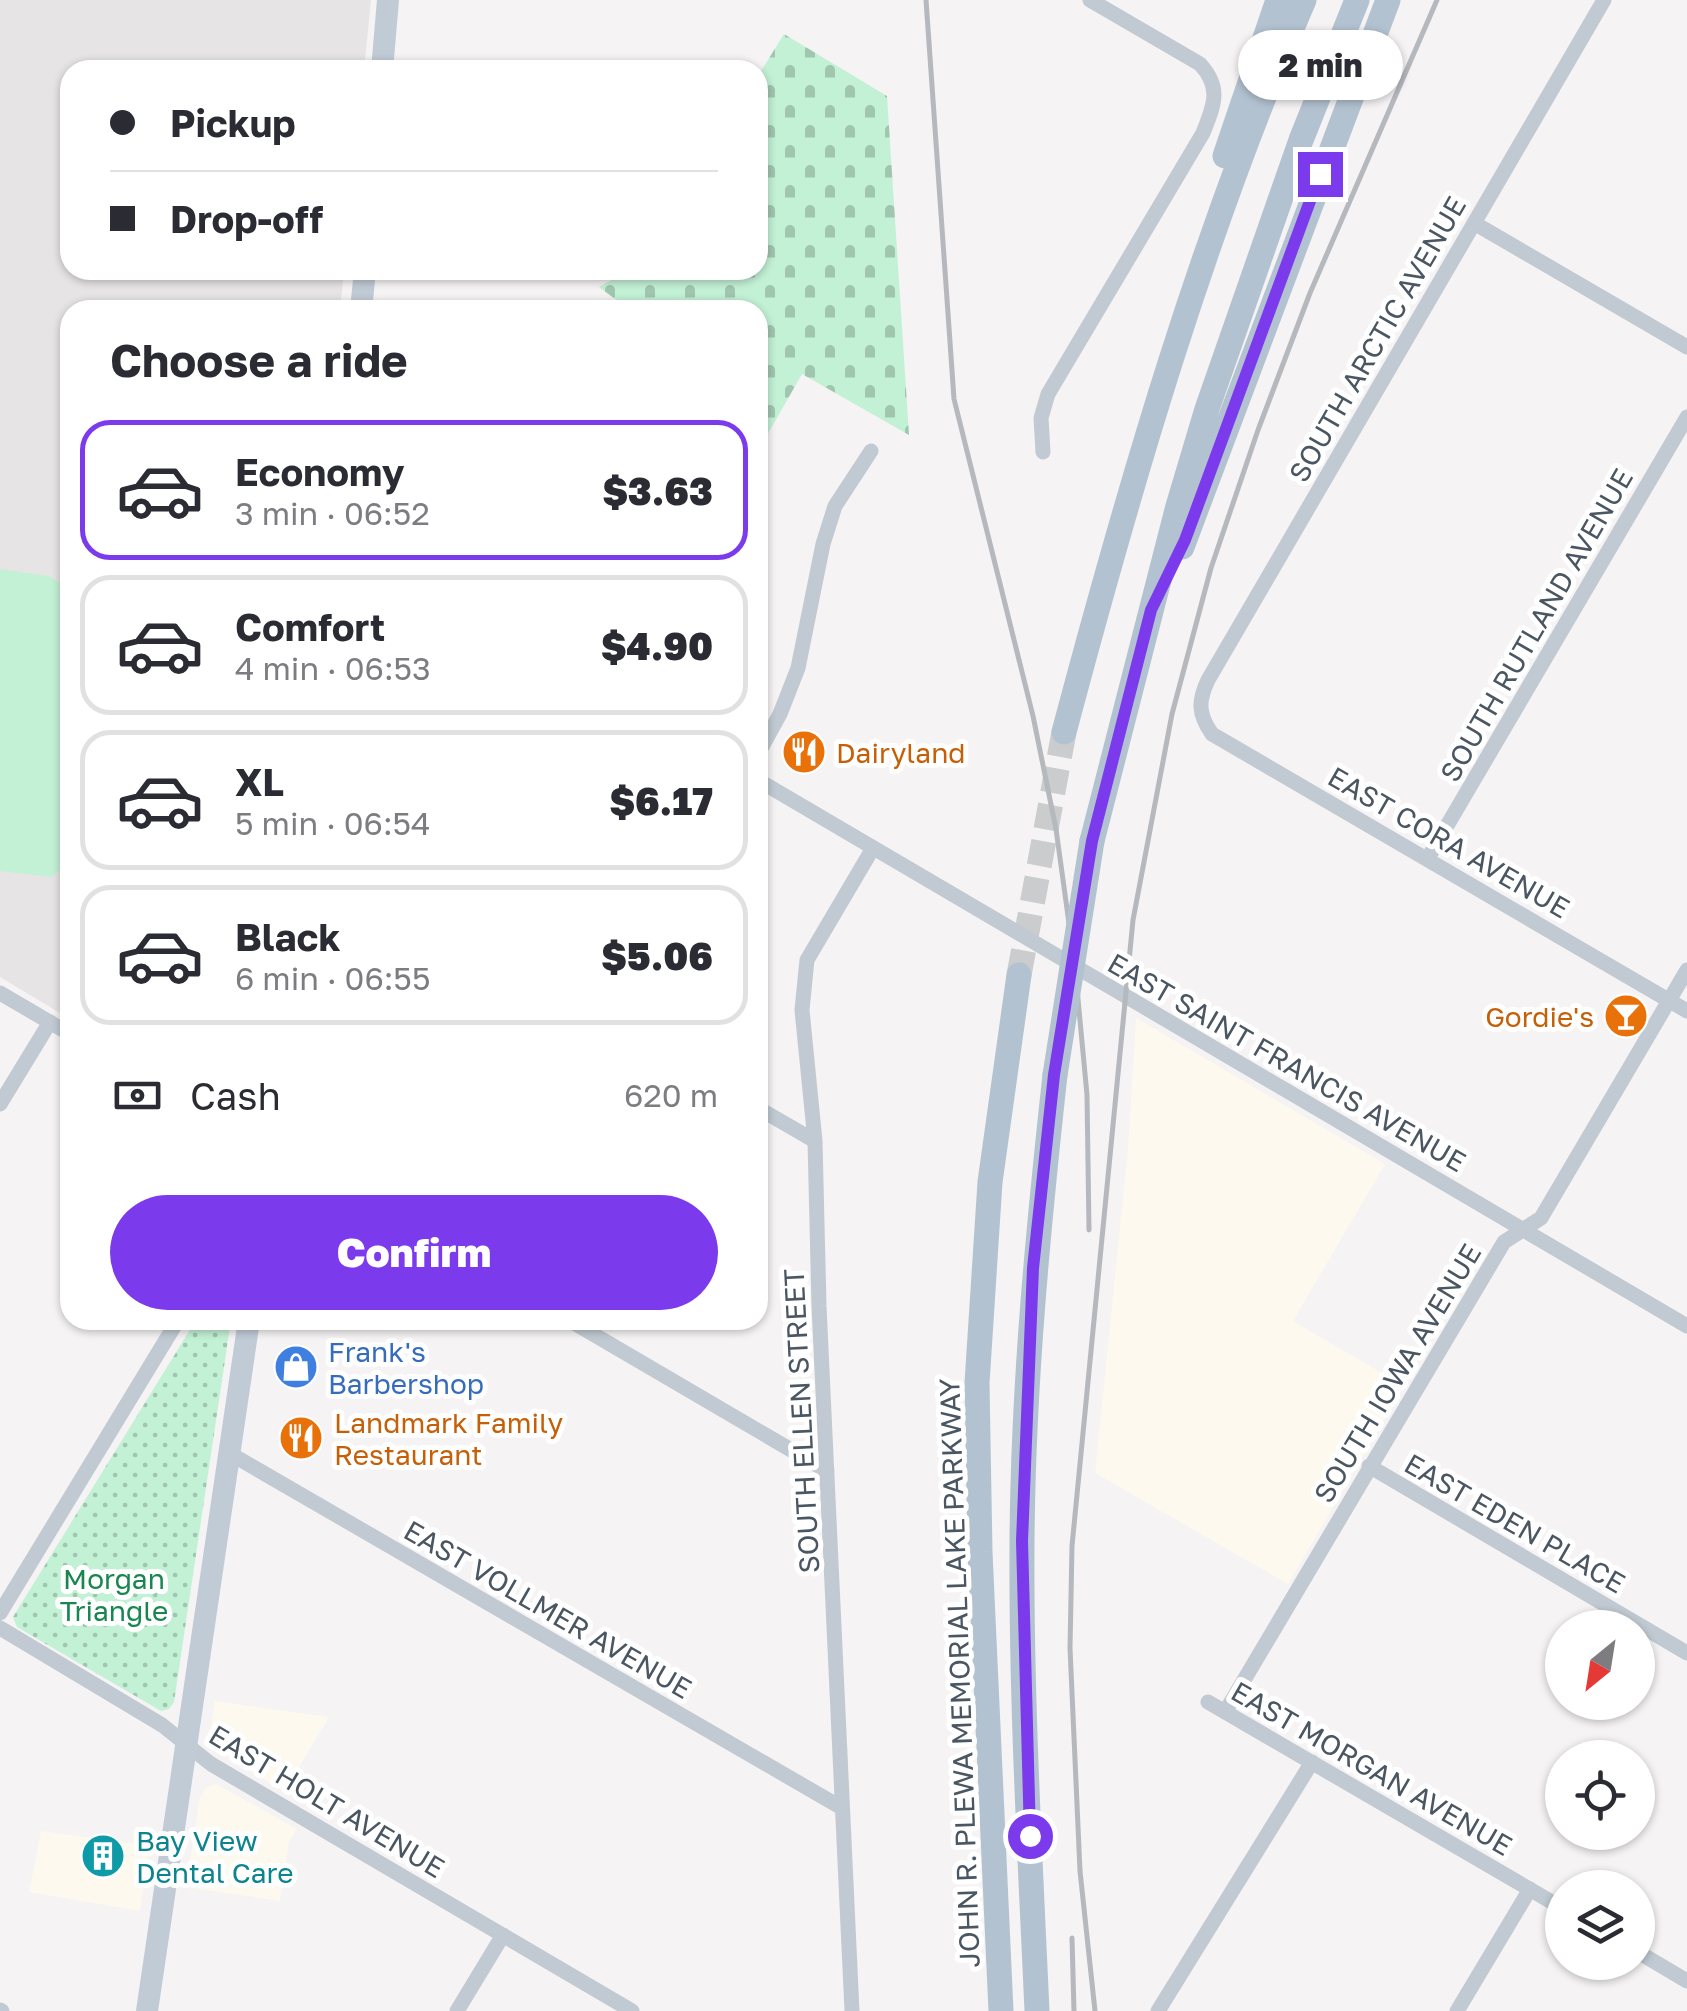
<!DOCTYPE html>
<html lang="en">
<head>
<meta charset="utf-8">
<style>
  body { margin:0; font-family:"Golos Text",sans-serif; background:#f2f2f3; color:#2b2b33; height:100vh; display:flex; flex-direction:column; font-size:38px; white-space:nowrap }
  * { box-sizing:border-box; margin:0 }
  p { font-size:32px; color:#7c7c81 }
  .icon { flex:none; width:55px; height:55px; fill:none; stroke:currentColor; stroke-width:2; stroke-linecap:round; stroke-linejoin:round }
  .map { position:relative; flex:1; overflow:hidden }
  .drawer { position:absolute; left:60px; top:300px; width:708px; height:1030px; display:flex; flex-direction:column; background:#fff; border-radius:30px; box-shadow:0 2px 8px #0004 }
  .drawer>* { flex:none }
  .top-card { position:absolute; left:60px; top:60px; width:708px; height:220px; border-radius:30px; box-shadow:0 2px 8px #0004; display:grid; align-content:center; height:220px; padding:0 50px; background:#fff }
  .needle { width:65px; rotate:210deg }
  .controls { position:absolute; left:1545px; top:1610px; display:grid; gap:20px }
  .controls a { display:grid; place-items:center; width:110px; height:110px; border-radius:50%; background:#fff; box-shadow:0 2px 8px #0004; font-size:50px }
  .end { position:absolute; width:45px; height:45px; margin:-22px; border:12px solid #7c3aed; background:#fff; box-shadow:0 0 0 5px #fff }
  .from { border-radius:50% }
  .bubble { position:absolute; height:70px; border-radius:35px; background:#fff; box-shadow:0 2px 8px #0004; font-size:32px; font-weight:800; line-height:70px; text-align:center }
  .top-card b { display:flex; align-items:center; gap:35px; height:95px; font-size:38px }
  .top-card b+b { border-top:2px solid #e1e1e2 }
  .top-card i { width:25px; height:25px; background:#2b2b33 }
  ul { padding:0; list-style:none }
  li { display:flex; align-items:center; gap:30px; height:140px; margin:0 20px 15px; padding:0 30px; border:5px solid #e1e1e2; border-radius:30px }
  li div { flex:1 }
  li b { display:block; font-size:38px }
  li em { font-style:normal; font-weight:800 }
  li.selected { border-color:#7c3aed }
  li>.icon { width:90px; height:90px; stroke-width:1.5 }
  h2 { padding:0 50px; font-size:45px; line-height:120px }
  .pay { display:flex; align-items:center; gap:25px; height:110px; padding:0 50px; font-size:38px }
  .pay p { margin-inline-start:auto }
  .cta { display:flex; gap:20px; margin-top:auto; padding:20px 50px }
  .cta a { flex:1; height:115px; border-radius:60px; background:#7c3aed; color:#fff; font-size:40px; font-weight:800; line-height:115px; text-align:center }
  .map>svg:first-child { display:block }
</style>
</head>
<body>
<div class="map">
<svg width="1687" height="2011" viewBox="0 0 1687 2011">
  <defs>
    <pattern id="cemetery-stones" width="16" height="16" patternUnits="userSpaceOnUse" patternTransform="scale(2.5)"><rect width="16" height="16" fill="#c3f1d5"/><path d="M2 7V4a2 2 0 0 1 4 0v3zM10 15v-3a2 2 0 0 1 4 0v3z" fill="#a0c6b0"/></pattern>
    <pattern id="park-dots" width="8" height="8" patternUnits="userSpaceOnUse" patternTransform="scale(2.5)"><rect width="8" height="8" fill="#c3f1d5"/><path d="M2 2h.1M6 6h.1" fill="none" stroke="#a0c6b0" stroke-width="1.8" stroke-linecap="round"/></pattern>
  </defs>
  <rect width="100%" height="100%" fill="#f5f3f3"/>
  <path fill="#fdf9ef" d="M 1136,1018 L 1385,1164 L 1293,1321 L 1404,1386 L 1288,1584 L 1095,1473 L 1128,1149 Z
    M 215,1701 L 329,1717 L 284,1792 L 211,1746 L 209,1738 Z
    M 216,1784 L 297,1829 L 289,1842 L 280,1901 L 186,1887 L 200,1797 L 206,1788 Z
    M 41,1831 L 150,1846 L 140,1911 L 29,1892 Z"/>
  <path fill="#e6e4e5" d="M 0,0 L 371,0 L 364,70 L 70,70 L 70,270 L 344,270 L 340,310 L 70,310 L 70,1019 L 0,977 Z"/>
  <path fill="url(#cemetery-stones)" d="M 784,34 L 887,96 L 909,435 L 802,374 L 758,451 L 758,310 L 615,310 L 619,302 L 599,287 L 615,278 L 611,270 L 758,270 L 758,76 Z"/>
  <path fill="url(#park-dots)" d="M 196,1320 L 231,1320 L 174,1702 L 169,1709 L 161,1711 L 17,1627 L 13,1617 Z"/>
  <path fill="#c3f1d5" d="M 0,569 L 49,576 L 70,590 L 70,835 L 66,866 L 51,877 L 0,871 Z"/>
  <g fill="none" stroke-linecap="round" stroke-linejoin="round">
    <path stroke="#caccce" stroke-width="25" stroke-dasharray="25 12" stroke-linecap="butt" d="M 1019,975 L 1064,732"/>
    <path stroke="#c1cad2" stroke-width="15" d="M 1604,0 L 1208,680 C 1198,701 1198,714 1212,734 L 1687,1011
      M 1474,223 L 1687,347
      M 1043,452 L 1041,418 L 1048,394 L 1203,133 C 1214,105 1222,88 1200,64 L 1090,0
      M 758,754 L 780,714 L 798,668 L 823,544 L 835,506 L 871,451
      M 758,780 L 1687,1326
      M 1428,858 L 1687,417
      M 0,993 L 70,1034
      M 0,1104 L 50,1022
      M 758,1108 L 815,1141
      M 569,1320 L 827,1471
      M 229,1453 L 842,1808
      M 1369,1466 L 1687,1653
      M 0,1613 L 178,1320
      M 0,1628 L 162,1725 L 211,1764 L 632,2011
      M 1208,1702 L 1562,1908
      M 1225,1712 L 1504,1242 L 1541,1218 L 1687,970
      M 1638,1952 L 1687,1981
      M 0,2010 L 2,2011
      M 457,2011 L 503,1935
      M 852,2011 L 819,1306 L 815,1141 L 802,1010 L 807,960 L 873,848
      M 1158,2011 L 1312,1762
      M 1457,2011 L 1530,1889"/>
    <path stroke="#c1cbd6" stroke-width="22" d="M 382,70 L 388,0
      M 361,310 L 365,270
      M 147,2011 L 249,1320"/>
    <path stroke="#b3c2d1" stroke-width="25" d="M 1225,156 L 1278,0
      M 1182,547 L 1388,0
      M 1064,732 C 1130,484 1202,236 1304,0
      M 1092,841 L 1178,506 L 1207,409 L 1301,140 L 1357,0
      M 1001,2011 L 980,1552 L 977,1383 L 990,1182 L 1019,975
      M 1037,2011 C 1030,1855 1021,1699 1022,1543 C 1023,1386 1038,1230 1055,1075"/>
    <path stroke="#b5b8bd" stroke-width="5" d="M 926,0 L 954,399 L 1033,716 L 1056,829 L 1075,967 L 1087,1095 L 1089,1230
      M 1072,1938 L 1074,2011
      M 1095,2011 L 1080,1871 L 1070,1648 L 1072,1546 L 1133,920 L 1172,714 L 1211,568 L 1258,430 L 1310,293 L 1437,0"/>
    <path stroke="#b3c2d1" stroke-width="25" d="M 1055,1075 L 1092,841"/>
  </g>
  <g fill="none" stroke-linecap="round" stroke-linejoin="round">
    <path stroke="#7c3aed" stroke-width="12" d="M 1030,1836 L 1022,1541 L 1033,1268 L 1054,1075 L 1092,841 L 1151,610 L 1185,540 L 1320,174"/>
  </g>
  <defs>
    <symbol id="restaurant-disc" viewBox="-11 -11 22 22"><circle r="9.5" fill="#e8710a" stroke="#fff"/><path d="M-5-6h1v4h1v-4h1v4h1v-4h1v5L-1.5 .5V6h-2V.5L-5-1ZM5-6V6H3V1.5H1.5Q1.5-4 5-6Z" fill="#fff"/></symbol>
    <symbol id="bar-disc" viewBox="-11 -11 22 22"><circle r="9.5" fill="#e8710a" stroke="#fff"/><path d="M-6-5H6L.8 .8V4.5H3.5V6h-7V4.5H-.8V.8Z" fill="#fff"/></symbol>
    <symbol id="shop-disc" viewBox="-11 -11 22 22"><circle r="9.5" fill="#3f7fe0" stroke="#fff"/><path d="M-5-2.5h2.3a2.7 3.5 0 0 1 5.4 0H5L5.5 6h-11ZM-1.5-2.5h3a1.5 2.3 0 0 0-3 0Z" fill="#fff"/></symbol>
    <symbol id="building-disc" viewBox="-11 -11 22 22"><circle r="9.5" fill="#0f9aa8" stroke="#fff"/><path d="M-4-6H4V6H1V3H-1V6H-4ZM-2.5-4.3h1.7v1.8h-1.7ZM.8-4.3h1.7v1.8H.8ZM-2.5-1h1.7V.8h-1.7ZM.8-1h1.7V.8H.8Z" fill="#fff"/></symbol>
  </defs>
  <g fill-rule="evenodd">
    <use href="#restaurant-disc" x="779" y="727" width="50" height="50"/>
    <use href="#bar-disc" x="1601" y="991" width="50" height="50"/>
    <use href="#shop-disc" x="271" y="1342" width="50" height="50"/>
    <use href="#restaurant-disc" x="276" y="1413" width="50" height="50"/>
    <use href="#building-disc" x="78" y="1831" width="50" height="50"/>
  </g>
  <g text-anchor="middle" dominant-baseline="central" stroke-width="10" stroke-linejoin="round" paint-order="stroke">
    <g font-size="28" fill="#4a5661" stroke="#fff">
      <text transform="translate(1377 339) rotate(-60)">SOUTH ARCTIC AVENUE</text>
      <text transform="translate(1536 625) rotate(-60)">SOUTH RUTLAND AVENUE</text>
      <text transform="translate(1449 842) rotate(30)">EAST CORA AVENUE</text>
      <text transform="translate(1287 1062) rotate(30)">EAST SAINT FRANCIS AVENUE</text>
      <text transform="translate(1397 1373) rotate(-59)">SOUTH IOWA AVENUE</text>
      <text transform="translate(801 1421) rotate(-93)">SOUTH ELLEN STREET</text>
      <text transform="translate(1515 1523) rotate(30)">EAST EDEN PLACE</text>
      <text transform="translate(548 1609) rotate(30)">EAST VOLLMER AVENUE</text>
      <text transform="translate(959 1673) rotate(-92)">JOHN R. PLEWA MEMORIAL LAKE PARKWAY</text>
      <text transform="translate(1372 1768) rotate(30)">EAST MORGAN AVENUE</text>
      <text transform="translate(327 1801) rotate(31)">EAST HOLT AVENUE</text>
    </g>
    <g font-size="28" fill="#c56008" stroke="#fff" text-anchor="start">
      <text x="836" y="752">Dairyland</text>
      <text x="1594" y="1016" text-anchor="end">Gordie's</text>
      <text x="334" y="1422">Landmark Family<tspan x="334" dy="32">Restaurant</tspan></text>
    </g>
    <g font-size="28" fill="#366cbe" stroke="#fff" text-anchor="start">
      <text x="328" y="1351">Frank's<tspan x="328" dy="32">Barbershop</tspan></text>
    </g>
    <g font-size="28" fill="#17864f" stroke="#fff">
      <text x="114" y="1578">Morgan<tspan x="114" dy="32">Triangle</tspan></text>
    </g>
    <g font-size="28" fill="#0d838f" stroke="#fff" text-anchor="start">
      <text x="136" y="1840">Bay View<tspan x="136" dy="32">Dental Care</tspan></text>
    </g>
  </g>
</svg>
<div class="controls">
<a><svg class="needle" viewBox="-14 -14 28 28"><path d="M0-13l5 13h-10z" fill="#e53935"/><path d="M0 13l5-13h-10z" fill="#7c7c81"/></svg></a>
<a><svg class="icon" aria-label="locate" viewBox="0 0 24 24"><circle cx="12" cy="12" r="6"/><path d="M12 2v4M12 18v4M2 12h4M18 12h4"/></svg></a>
<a><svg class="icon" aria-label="layers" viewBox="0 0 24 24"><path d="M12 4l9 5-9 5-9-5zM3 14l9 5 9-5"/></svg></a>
</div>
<i class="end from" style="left:1030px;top:1836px"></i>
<i class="end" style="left:1320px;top:174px"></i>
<div class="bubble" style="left:1238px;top:30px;width:165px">2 min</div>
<div class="top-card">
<b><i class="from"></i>Pickup</b>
<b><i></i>Drop-off</b>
</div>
<section class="drawer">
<h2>Choose a ride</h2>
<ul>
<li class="selected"><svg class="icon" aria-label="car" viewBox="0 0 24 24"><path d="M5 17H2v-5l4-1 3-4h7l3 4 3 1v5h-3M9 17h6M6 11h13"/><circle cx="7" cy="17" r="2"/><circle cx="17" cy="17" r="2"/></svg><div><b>Economy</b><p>3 min · 06:52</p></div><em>$3.63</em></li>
<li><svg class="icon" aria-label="car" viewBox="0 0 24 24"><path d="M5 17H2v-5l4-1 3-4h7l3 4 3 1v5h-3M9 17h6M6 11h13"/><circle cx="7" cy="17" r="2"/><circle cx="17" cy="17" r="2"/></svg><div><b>Comfort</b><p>4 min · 06:53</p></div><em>$4.90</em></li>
<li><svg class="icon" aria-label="car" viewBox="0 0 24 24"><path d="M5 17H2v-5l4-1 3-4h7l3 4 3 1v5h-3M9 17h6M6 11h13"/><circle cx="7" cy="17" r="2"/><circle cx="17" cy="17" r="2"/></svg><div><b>XL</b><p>5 min · 06:54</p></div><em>$6.17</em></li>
<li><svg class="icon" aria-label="car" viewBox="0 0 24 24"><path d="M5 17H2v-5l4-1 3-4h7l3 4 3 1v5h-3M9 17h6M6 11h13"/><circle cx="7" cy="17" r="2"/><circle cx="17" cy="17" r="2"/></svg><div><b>Black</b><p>6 min · 06:55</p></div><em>$5.06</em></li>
</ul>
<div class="pay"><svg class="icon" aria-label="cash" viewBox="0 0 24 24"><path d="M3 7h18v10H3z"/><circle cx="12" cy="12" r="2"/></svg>Cash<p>620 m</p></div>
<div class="cta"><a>Confirm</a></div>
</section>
</div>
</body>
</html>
